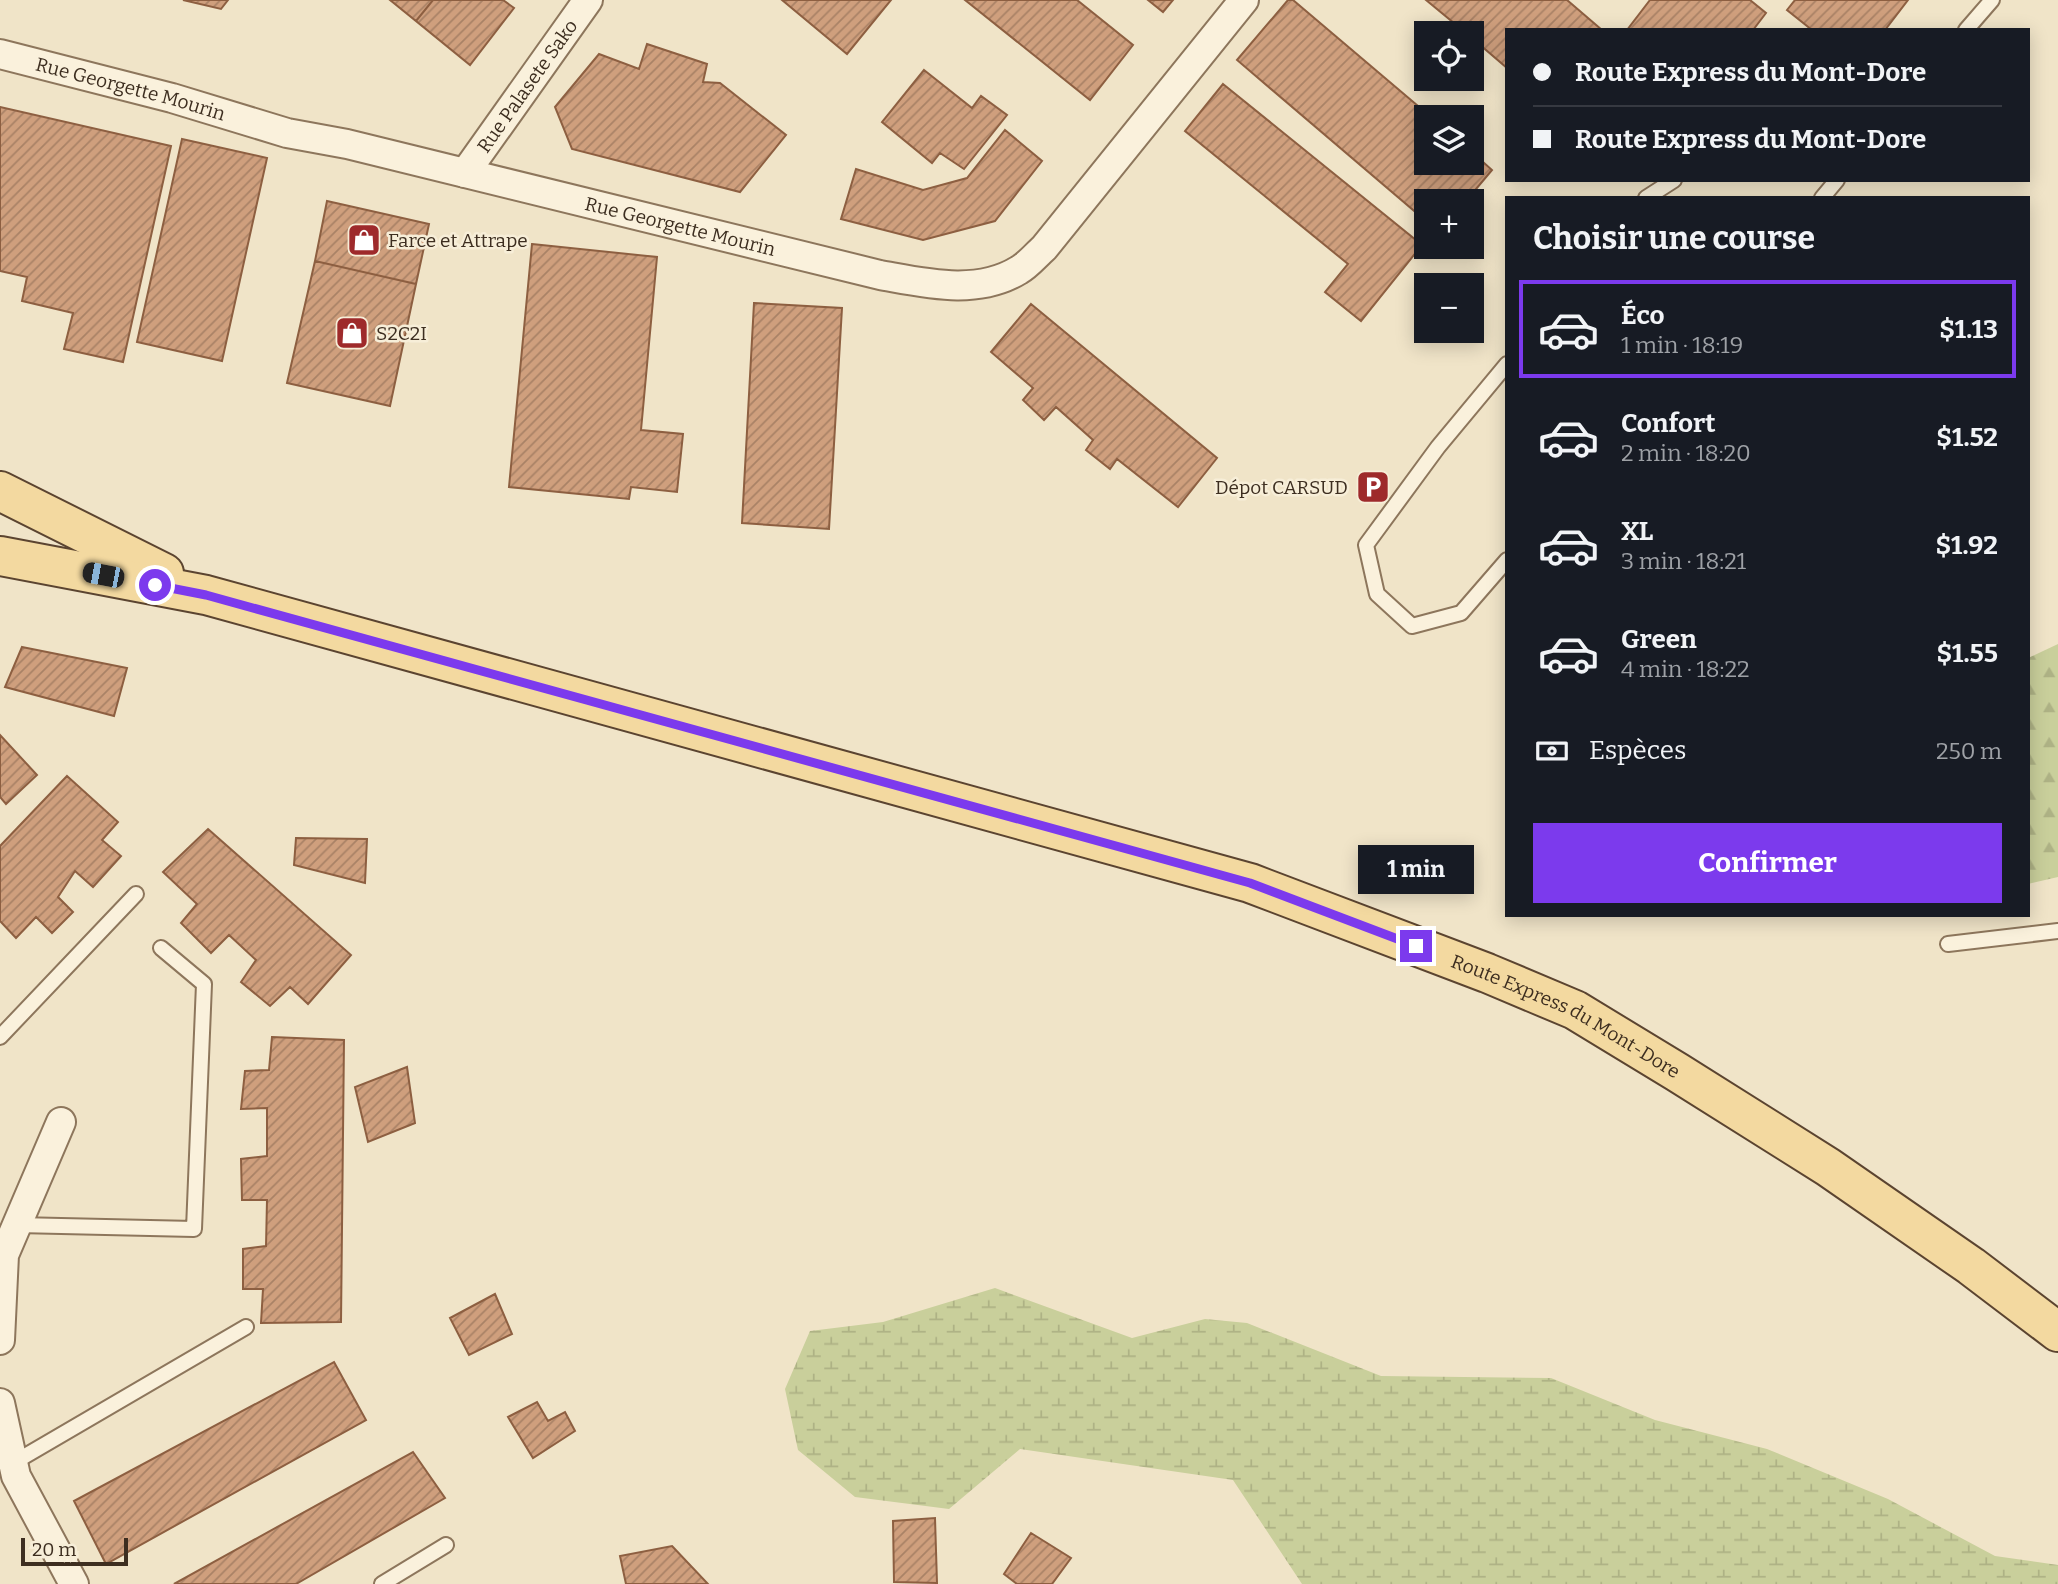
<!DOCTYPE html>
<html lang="fr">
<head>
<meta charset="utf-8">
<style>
  body { margin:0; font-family:Bitter,serif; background:#242831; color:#f1f3f6; height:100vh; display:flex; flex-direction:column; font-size:26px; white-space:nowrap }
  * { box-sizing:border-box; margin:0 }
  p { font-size:23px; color:#9ea1a6 }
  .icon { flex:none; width:38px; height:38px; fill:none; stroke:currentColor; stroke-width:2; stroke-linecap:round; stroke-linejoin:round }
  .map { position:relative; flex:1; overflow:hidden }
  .side { position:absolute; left:1505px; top:196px; width:525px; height:721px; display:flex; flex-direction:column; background:#171b24; border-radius:0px; box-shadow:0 4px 18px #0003 }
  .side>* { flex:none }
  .top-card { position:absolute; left:1505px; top:28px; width:525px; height:154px; border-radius:0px; box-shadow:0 4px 18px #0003; display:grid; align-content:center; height:154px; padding:0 28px; background:#171b24 }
  .buttons { position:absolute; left:1414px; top:21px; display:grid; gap:14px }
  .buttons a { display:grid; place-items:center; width:70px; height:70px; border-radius:0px; background:#171b24; box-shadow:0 4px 18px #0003; font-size:35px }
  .scale { position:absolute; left:21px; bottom:18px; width:107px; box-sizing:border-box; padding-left:7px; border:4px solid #3d2e20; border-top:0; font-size:19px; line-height:24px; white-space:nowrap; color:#3d2e20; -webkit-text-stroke:5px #f7eed8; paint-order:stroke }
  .end { position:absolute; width:32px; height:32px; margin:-16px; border:9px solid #7c3aed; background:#fff; box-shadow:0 0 0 4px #fff }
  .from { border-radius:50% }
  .bubble { position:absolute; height:49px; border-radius:0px; background:#171b24; box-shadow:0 4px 18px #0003; font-size:23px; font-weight:700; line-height:49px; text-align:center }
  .car { position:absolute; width:21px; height:42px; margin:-21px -10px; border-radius:9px; box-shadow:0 0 5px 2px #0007; background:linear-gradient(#222 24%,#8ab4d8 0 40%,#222 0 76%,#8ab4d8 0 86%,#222 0) }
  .top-card b { display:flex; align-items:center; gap:24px; height:66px; font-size:26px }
  .top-card b+b { border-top:2px solid #363941 }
  .top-card i { width:18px; height:18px; background:#f1f3f6 }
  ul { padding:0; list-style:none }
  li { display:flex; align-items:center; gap:21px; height:98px; margin:0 14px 10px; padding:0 14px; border:4px solid transparent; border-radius:0px }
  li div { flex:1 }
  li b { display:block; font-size:26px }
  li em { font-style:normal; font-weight:700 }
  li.on { border-color:#7c3aed }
  li>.icon { width:63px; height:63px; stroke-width:1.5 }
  h2 { padding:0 28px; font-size:32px; line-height:84px }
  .pay { display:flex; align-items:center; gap:18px; height:77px; padding:0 28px; font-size:26px }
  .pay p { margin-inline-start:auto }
  .button { display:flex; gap:14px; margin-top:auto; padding:14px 28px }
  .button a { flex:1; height:80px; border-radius:0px; background:#7c3aed; color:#fff; font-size:28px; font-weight:700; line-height:80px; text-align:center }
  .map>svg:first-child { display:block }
</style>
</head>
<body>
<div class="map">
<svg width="2058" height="1584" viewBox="0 0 2058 1584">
  <defs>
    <pattern id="forest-firs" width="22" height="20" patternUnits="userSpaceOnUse" patternTransform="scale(1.75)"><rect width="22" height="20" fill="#c9cf9b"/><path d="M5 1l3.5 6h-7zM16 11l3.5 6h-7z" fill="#aeb285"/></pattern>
    <pattern id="wetland-marsh" width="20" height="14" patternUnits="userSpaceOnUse" patternTransform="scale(1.75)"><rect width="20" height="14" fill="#c9cf9b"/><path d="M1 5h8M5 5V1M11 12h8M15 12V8" fill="none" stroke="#aeb285"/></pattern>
    <pattern id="building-hatch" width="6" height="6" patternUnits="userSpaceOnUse" patternTransform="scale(1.75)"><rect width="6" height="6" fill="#cf9f7d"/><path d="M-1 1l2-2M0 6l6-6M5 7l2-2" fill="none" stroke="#a98266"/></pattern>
  </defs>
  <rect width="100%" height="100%" fill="#f0e4c8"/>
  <path fill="url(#forest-firs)" d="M 2058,644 L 2058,877 L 2028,884 L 2028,658 Z"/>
  <path fill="url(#wetland-marsh)" d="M 995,1288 L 1132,1338 L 1205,1319 L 1247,1323 L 1381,1376 L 1551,1378 L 1655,1420 L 1767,1449 L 1888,1499 L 1995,1556 L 2058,1565 L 2058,1584 L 1302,1584 L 1233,1480 L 1020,1449 L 949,1509 L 855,1497 L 798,1450 L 785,1389 L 810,1331 L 883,1322 Z"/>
  <path fill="url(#building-hatch)" stroke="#8d5f41" stroke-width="2" d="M 183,0 L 228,0 L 221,9 Z
    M 390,0 L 433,0 L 416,21 Z
    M 433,0 L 503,0 L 514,8 L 470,65 L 416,21 Z
    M 782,0 L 891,0 L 847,54 Z
    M 965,0 L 1077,0 L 1133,45 L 1090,100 Z
    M 1148,0 L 1173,0 L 1163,12 Z
    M 1288,0 L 1293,0 L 1431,117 L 1426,117 L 1426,163 L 1472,163 L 1472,152 L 1492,170 L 1466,201 L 1426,201 L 1426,221 L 1237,60 Z
    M 1426,0 L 1567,0 L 1602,30 L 1507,30 L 1507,68 L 1472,38 L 1472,33 L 1466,33 Z
    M 1650,0 L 1750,0 L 1766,13 L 1753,30 L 1627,30 Z
    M 1795,0 L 1908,0 L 1885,30 L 1812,30 L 1787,10 Z
    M 647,44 L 707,64 L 703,82 L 720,83 L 786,135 L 740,192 L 572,149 L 555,107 L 599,54 L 639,69 Z
    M 924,70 L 972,108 L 981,96 L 1007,115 L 964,169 L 940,153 L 932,163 L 882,122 Z
    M 1223,84 L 1422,245 L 1361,321 L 1325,292 L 1348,264 L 1185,131 Z
    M 0,107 L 171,146 L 123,362 L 64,349 L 73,313 L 22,301 L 27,277 L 0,271 Z
    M 1005,130 L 1042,161 L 995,221 L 923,240 L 841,219 L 856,169 L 923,190 L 967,178 Z
    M 182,139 L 267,158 L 222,361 L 137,342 Z
    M 327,201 L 429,224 L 416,284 L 315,261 Z
    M 532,244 L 657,257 L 641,430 L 683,434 L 677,492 L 631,487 L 629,499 L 509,487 Z
    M 315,261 L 416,284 L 390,406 L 287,383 Z
    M 754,303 L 842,308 L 829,529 L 742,523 Z
    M 1031,304 L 1217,458 L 1178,507 L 1117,459 L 1110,469 L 1086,450 L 1093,440 L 1056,407 L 1044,420 L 1023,400 L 1033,388 L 991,352 Z
    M 22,647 L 127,668 L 114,716 L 5,687 Z
    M 0,735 L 37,775 L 6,804 L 0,797 Z
    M 67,776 L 118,822 L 102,840 L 121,856 L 93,887 L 75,871 L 58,897 L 73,912 L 52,933 L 36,917 L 16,938 L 0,921 L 0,846 Z
    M 208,829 L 351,955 L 308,1004 L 290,987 L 270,1006 L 241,982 L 256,960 L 229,935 L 211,953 L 181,923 L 197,904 L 163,872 Z
    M 296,838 L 367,839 L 365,883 L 294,865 Z
    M 272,1037 L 344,1040 L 341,1322 L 261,1323 L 263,1289 L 243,1289 L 243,1249 L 266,1246 L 267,1200 L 242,1200 L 241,1159 L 267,1156 L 267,1108 L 241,1109 L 245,1071 L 269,1070 Z
    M 407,1067 L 415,1123 L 368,1142 L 355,1087 Z
    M 495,1294 L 512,1334 L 469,1355 L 450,1318 Z
    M 334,1362 L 366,1420 L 106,1564 L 74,1501 Z
    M 537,1402 L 548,1421 L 565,1412 L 575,1431 L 533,1458 L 508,1417 Z
    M 413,1452 L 445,1498 L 296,1584 L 174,1584 Z
    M 935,1518 L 937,1583 L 894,1582 L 893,1521 Z
    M 1031,1533 L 1071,1558 L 1052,1584 L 1017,1584 L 1004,1574 Z
    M 672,1546 L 708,1584 L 626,1584 L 620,1556 Z"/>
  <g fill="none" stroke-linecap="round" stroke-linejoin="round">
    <defs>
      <path id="lane" d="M 1966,30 L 1992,0
        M 1646,198 L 1674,180
        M 1822,198 L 1837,180
        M 1507,364 L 1438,447 L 1366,545 L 1377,594 L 1412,626 L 1461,613 L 1507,560
        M 1948,944 L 2058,931
        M 0,1037 L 136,894
        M 17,1225 L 194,1229 L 204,984 L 161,948
        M 13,1463 L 246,1327
        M 382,1584 L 446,1545"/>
      <g id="street">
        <path id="s1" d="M 0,54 L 172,98 L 287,133 L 347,144 L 880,275 C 925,283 977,296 1019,270 C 1028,265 1036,255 1044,248 L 1244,0"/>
        <path id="s2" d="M 465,173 L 588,0"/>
        <path d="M 0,1340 L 4,1255 L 61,1122"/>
        <path d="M 0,1403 L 16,1476 L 74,1584"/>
      </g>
      <g id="primary">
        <path d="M 0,491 L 164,573"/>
        <path id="s3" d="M 0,556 L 206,595 L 1250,883 L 1487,973 L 1575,1010 L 1677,1072 L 1828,1167 L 1971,1266 L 2058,1332"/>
      </g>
    </defs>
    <use href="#lane" stroke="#8d765c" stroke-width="18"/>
    <use href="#street" stroke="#8d765c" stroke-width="32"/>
    <use href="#primary" stroke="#5b4430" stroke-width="42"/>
    <use href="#lane" stroke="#faf1dc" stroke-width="14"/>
    <use href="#street" stroke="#faf1dc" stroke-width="28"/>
    <use href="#primary" stroke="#f3d9a0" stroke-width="38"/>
  </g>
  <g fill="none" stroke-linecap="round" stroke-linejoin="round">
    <path stroke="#7c3aed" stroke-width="9" d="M 155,585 L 206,595 L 1250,883 L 1416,946"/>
  </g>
  <defs>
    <symbol id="shop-square" viewBox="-11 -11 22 22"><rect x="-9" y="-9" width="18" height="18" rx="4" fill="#9e2a2b" stroke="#f7eed8"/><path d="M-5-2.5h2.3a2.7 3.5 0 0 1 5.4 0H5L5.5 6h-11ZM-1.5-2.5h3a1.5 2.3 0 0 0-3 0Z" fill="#fff"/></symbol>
    <symbol id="parking-square" viewBox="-11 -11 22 22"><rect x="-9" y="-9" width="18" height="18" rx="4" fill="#9e2a2b" stroke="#f7eed8"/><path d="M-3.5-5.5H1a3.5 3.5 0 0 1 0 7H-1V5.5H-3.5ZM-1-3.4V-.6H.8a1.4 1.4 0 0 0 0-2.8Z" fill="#fff"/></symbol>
  </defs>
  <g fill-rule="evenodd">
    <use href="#shop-square" x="345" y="221" width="38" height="38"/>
    <use href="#shop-square" x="333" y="314" width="38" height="38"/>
    <use href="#parking-square" x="1354" y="468" width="38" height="38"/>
  </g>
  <g text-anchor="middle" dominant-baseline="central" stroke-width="5" stroke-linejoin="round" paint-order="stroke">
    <g font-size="19" fill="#3d2e20" stroke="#f7eed8">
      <text stroke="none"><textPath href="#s2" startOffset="107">Rue Palasete Sako</textPath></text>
      <text stroke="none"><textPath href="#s1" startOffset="135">Rue Georgette Mourin</textPath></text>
      <text stroke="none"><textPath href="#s1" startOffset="702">Rue Georgette Mourin</textPath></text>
      <text stroke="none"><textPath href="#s3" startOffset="1636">Route Express du Mont-Dore</textPath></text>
    </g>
    <g font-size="19" fill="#3d2e20" stroke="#f7eed8" text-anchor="start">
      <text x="388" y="240">Farce et Attrape</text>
      <text x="376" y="333">S2C2I</text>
      <text x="1348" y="487" text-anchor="end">Dépot CARSUD</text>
    </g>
  </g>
</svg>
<div class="buttons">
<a><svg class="icon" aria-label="locate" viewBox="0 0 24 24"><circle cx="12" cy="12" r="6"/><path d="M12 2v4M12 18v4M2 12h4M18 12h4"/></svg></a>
<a><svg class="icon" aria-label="layers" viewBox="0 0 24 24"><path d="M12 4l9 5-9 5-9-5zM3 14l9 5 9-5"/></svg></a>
<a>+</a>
<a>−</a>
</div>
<div class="scale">20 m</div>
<i class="end from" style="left:155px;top:585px"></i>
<i class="end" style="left:1416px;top:946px"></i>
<div class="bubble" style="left:1358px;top:845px;width:116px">1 min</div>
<i class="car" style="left:103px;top:575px;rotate:281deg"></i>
<div class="top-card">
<b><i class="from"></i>Route Express du Mont-Dore</b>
<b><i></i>Route Express du Mont-Dore</b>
</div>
<section class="side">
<h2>Choisir une course</h2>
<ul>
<li class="on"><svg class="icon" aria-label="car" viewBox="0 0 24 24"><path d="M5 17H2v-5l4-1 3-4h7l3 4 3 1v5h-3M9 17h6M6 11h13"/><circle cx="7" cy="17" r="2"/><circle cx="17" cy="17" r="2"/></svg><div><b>Éco</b><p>1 min · 18:19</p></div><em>$1.13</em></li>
<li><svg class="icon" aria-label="car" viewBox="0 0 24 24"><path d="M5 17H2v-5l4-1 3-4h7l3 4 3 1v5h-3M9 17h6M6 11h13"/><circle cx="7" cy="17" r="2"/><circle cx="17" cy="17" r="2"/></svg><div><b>Confort</b><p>2 min · 18:20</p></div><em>$1.52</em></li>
<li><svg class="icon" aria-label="car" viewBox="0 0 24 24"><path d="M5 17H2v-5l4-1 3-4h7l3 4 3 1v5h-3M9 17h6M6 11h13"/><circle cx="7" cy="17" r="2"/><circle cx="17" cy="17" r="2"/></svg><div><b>XL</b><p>3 min · 18:21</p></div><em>$1.92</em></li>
<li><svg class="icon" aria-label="car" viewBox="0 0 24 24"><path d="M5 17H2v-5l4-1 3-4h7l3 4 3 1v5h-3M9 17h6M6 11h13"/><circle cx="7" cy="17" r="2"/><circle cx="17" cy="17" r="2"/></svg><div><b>Green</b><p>4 min · 18:22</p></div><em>$1.55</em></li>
</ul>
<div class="pay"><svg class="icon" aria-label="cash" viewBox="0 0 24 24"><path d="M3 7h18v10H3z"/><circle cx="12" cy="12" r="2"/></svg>Espèces<p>250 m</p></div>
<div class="button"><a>Confirmer</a></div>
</section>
</div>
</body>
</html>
